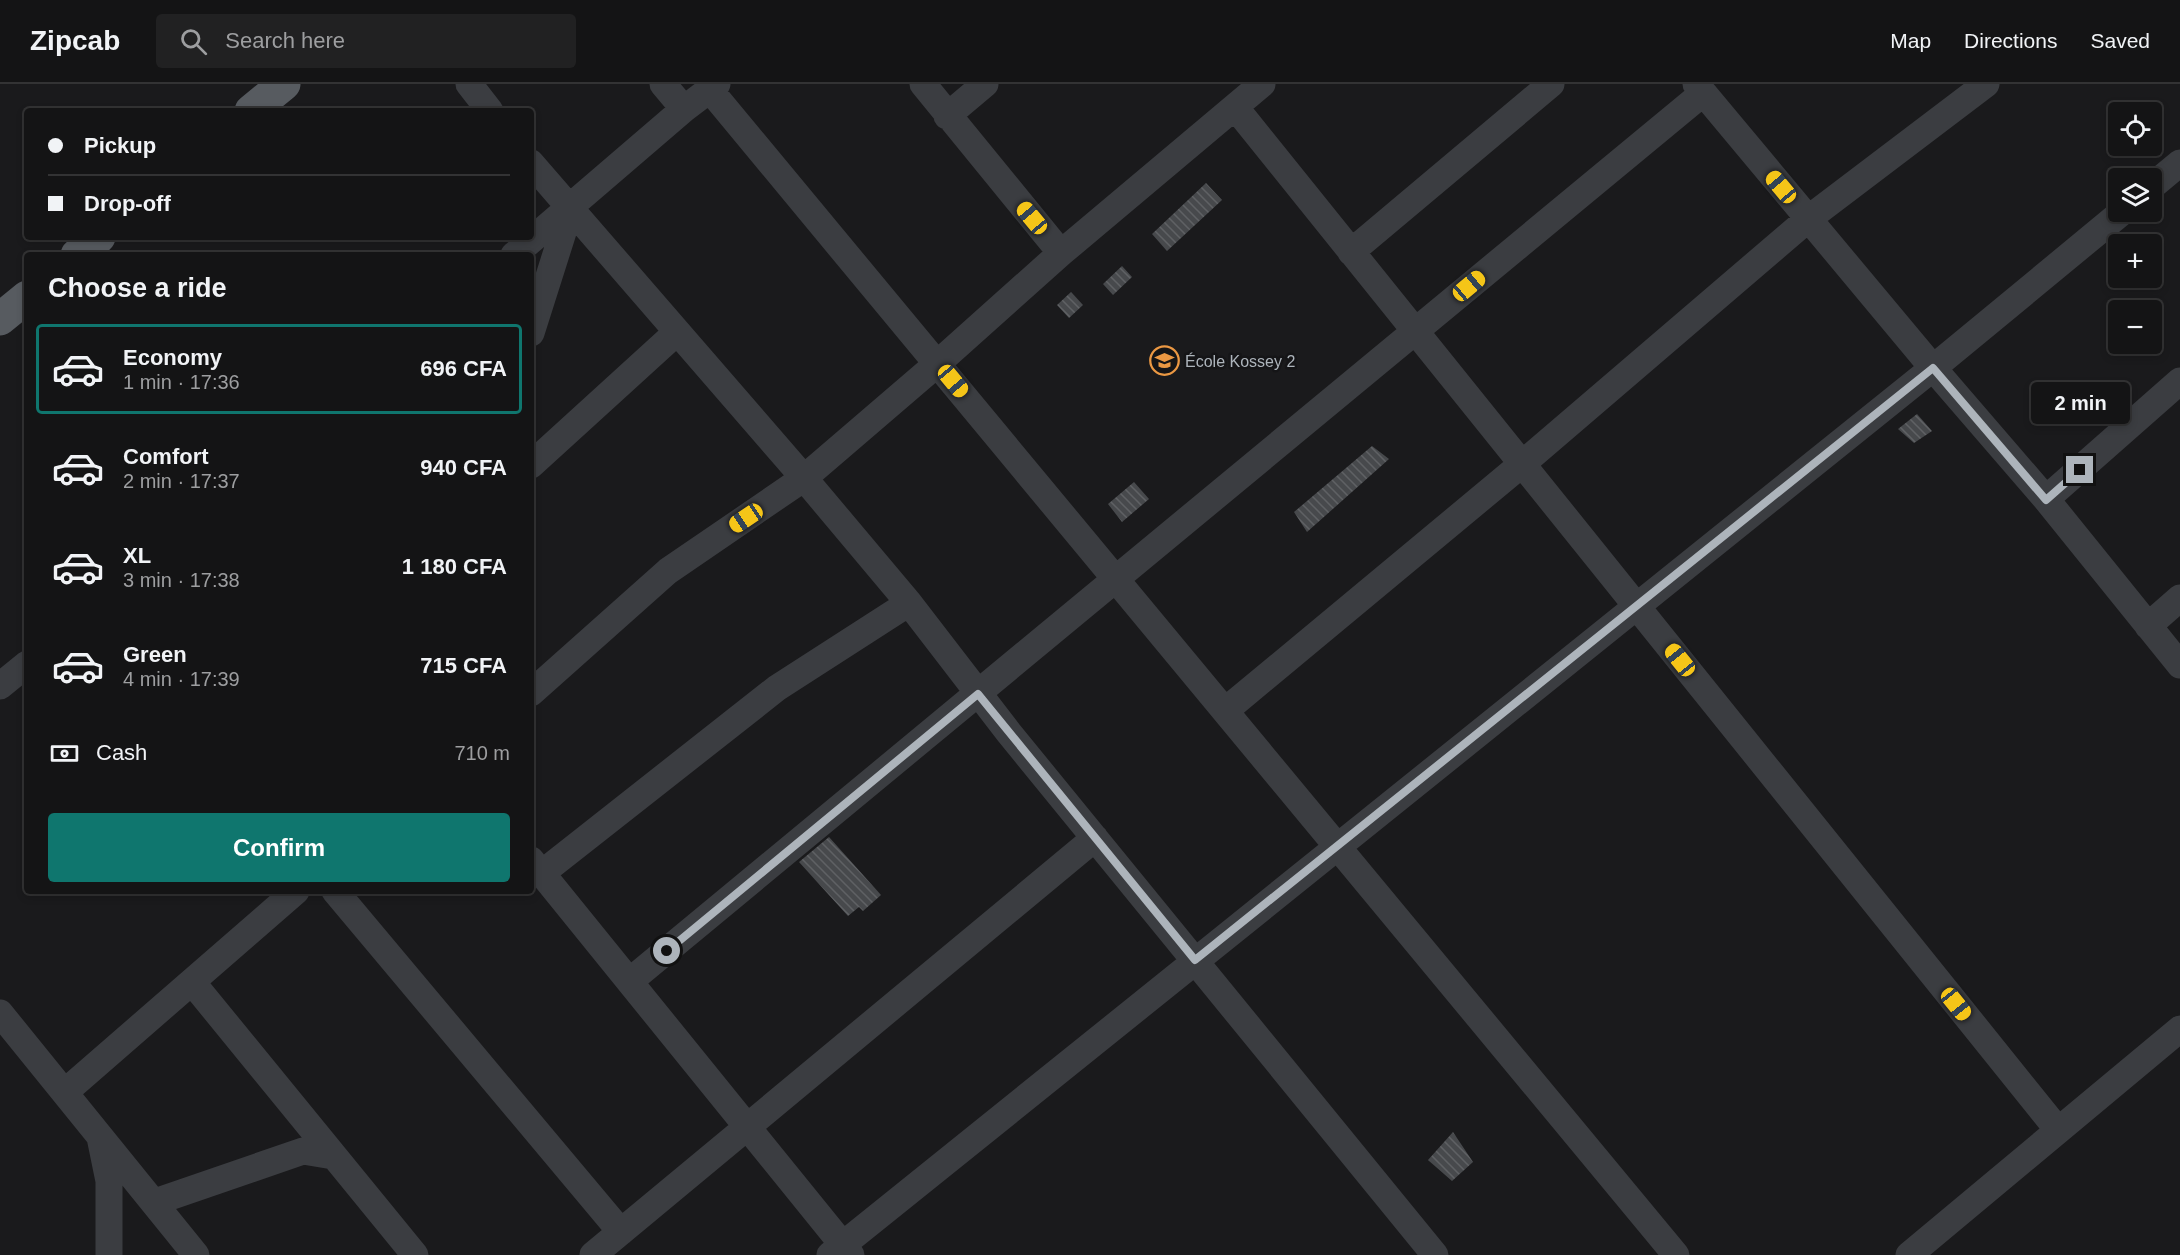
<!DOCTYPE html>
<html lang="en">
<head>
<meta charset="utf-8">
<style>
  body { margin:0; font-family:Helvetica,sans-serif; background:#212122; color:#f1f3f6; height:100vh; display:flex; flex-direction:column; font-size:22px; white-space:nowrap }
  * { box-sizing:border-box; margin:0 }
  p { font-size:20px; color:#9d9ea0 }
  .icon { flex:none; width:33px; height:33px; fill:none; stroke:currentColor; stroke-width:2; stroke-linecap:round; stroke-linejoin:round }
  .map { position:relative; flex:1; overflow:hidden }
  .drawer { position:absolute; left:24px; top:168px; width:510px; height:642px; display:flex; flex-direction:column; background:#141415; border-radius:6px; box-shadow:0 3px 9px #0003,0 0 0 2px #333334 }
  .drawer>* { flex:none }
  .top-card { position:absolute; left:24px; top:24px; width:510px; height:132px; border-radius:6px; box-shadow:0 3px 9px #0003,0 0 0 2px #333334; display:grid; align-content:center; height:132px; padding:0 24px; background:#141415 }
  .buttons { position:absolute; left:2108px; top:18px; display:grid; gap:12px }
  .buttons a { display:grid; place-items:center; width:54px; height:54px; border-radius:6px; background:#141415; box-shadow:0 3px 9px #0003,0 0 0 2px #333334; font-size:30px }
  .end { position:absolute; width:27px; height:27px; margin:-14px; border:8px solid #adb4bb; background:#111; box-shadow:0 0 0 3px #111 }
  .from { border-radius:50% }
  .bubble { position:absolute; height:42px; border-radius:6px; background:#141415; box-shadow:0 3px 9px #0003,0 0 0 2px #333334; font-size:20px; font-weight:700; line-height:42px; text-align:center }
  .car { position:absolute; width:18px; height:36px; margin:-18px -9px; border-radius:8px; box-shadow:0 0 4px 2px #0007; background:linear-gradient(#f5c518 24%,#345 0 40%,#f5c518 0 76%,#345 0 86%,#f5c518 0) }
  .top-card b { display:flex; align-items:center; gap:21px; height:57px; font-size:22px }
  .top-card b+b { border-top:2px solid #333334 }
  .top-card i { width:15px; height:15px; background:#f1f3f6 }
  ul { padding:0; list-style:none }
  li { display:flex; align-items:center; gap:18px; height:90px; margin:0 12px 9px; padding:0 12px; border:3px solid transparent; border-radius:6px }
  li div { flex:1 }
  li b { display:block; font-size:22px }
  li em { font-style:normal; font-weight:700 }
  li.on { border-color:#0f766e }
  li>.icon { width:54px; height:54px; stroke-width:1.5 }
  h2 { padding:0 24px; font-size:27px; line-height:72px }
  .pay { display:flex; align-items:center; gap:15px; height:66px; padding:0 24px; font-size:22px }
  .pay p { margin-inline-start:auto }
  .action { display:flex; gap:12px; margin-top:auto; padding:12px 24px }
  .action a { flex:1; height:69px; border-radius:6px; background:#0f766e; color:#fff; font-size:24px; font-weight:700; line-height:69px; text-align:center }
  header { display:flex; align-items:center; gap:36px; box-sizing:border-box; height:84px; padding:0 30px; background:#141415; border-bottom:2px solid #333334 }
  header strong { font-size:28px }
  nav { display:flex; gap:33px; margin-inline-start:auto; font-size:21px }
  .search { width:420px; height:54px; background:#212122; display:flex; align-items:center; gap:15px; box-sizing:border-box; padding:0 21px; border-radius:6px; color:#9d9ea0; font-size:22px }
  .map>svg:first-child { display:block }
</style>
</head>
<body>
<header>
<strong>Zipcab</strong>
<div class="search"><svg class="icon" aria-label="search" viewBox="0 0 24 24"><circle cx="10" cy="10" r="6"/><path d="M15 15l6 6"/></svg>Search here</div>
<nav><a>Map</a><a>Directions</a><a>Saved</a></nav>
</header>
<div class="map">
<svg width="2180" height="1171" viewBox="0 0 2180 1171">
  <defs>
    <pattern id="building-back-hatch" width="6" height="6" patternUnits="userSpaceOnUse" patternTransform="scale(1.5)"><rect width="6" height="6" fill="#47494c"/><path d="M-1 5l2 2M0 0l6 6M5-1l2 2" fill="none" stroke="#5f6164"/></pattern>
  </defs>
  <rect width="100%" height="100%" fill="#1a1a1c"/>
  <path fill="url(#building-back-hatch)" d="M 1206,99 L 1222,116 L 1167,167 L 1152,150 Z
    M 1122,182 L 1132,193 L 1113,211 L 1103,200 Z
    M 1071,208 L 1083,221 L 1069,234 L 1057,221 Z
    M 1917,330 L 1932,347 L 1914,359 L 1898,345 Z
    M 1372,362 L 1389,375 L 1307,448 L 1294,428 Z
    M 1134,398 L 1149,415 L 1122,438 L 1108,420 Z
    M 829,753 L 881,811 L 863,827 L 859,823 L 848,832 L 799,778 Z
    M 1453,1048 L 1473,1078 L 1452,1097 L 1428,1076 Z"/>
  <g fill="none" stroke-linecap="round" stroke-linejoin="round">
    <path stroke="#3b3d41" stroke-width="27" d="M 469,0 L 490,27
      M 663,0 L 684,25
      M 923,0 L 1061,169
      M 1696,0 L 1933,284 L 2046,415 L 2180,581
      M 710,6 L 1676,1171
      M 1235,23 L 2058,1046
      M 947,32 L 985,0
      M 531,79 L 804,394 L 909,519 L 1009,649 L 1435,1171
      M 2151,103 L 2180,79
      M 1351,168 L 1551,0
      M 514,171 L 684,25 L 717,0
      M 531,249 L 571,123
      M 531,381 L 677,248
      M 2046,415 L 2180,297
      M 2148,542 L 2180,514
      M 0,602 L 27,580
      M 531,609 L 668,487 L 804,394 L 938,279 L 1061,169 L 1262,0
      M 1226,626 L 1522,380 L 1808,135 L 1986,0
      M 531,776 L 851,1171
      M 542,789 L 777,604 L 909,519
      M 335,807 L 621,1148
      M 630,897 L 1703,9
      M 192,898 L 415,1171
      M 0,929 L 196,1171
      M 65,1008 L 296,807
      M 100,1053 L 109,1097 L 109,1171
      M 155,1118 L 303,1067 L 333,1072
      M 593,1171 L 1095,754
      M 830,1171 L 1933,284 L 2122,128
      M 1909,1171 L 2180,945"/>
    <path stroke="#575b60" stroke-width="33" d="M 251,27 L 284,0
      M 77,171 L 99,153
      M 0,235 L 27,213"/>
  </g>
  <g fill="none" stroke-linecap="round" stroke-linejoin="round">
    <path stroke="#adb4bb" stroke-width="8" d="M 667,867 L 978,610 L 1195,876 L 1933,284 L 2046,416 L 2080,386"/>
  </g>
  <defs>
    <symbol id="school-ring" viewBox="-11 -11 22 22"><circle r="9.5" fill="#151517" stroke="#eb9843" stroke-width="1.5"/><path d="M0-5L7-2L0 1L-7-2ZM-4 1L0 2.5L4 1V4Q0 6-4 4Z" fill="#eb9843"/></symbol>
  </defs>
  <g fill-rule="evenodd">
    <use href="#school-ring" x="1148" y="260" width="33" height="33"/>
  </g>
  <g text-anchor="middle" dominant-baseline="central" stroke-width="5" stroke-linejoin="round" paint-order="stroke">
    <g font-size="16" fill="#adb4bb" stroke="#151517" text-anchor="start">
      <text x="1185" y="277">École Kossey 2</text>
    </g>
  </g>
</svg>
<div class="buttons">
<a><svg class="icon" aria-label="locate" viewBox="0 0 24 24"><circle cx="12" cy="12" r="6"/><path d="M12 2v4M12 18v4M2 12h4M18 12h4"/></svg></a>
<a><svg class="icon" aria-label="layers" viewBox="0 0 24 24"><path d="M12 4l9 5-9 5-9-5zM3 14l9 5 9-5"/></svg></a>
<a>+</a>
<a>−</a>
</div>
<i class="end from" style="left:667px;top:867px"></i>
<i class="end" style="left:2080px;top:386px"></i>
<div class="bubble" style="left:2031px;top:298px;width:99px">2 min</div>
<i class="car" style="left:1781px;top:103px;rotate:320deg"></i>
<i class="car" style="left:1032px;top:134px;rotate:320deg"></i>
<i class="car" style="left:1469px;top:202px;rotate:50deg"></i>
<i class="car" style="left:953px;top:297px;rotate:140deg"></i>
<i class="car" style="left:746px;top:434px;rotate:236deg"></i>
<i class="car" style="left:1680px;top:576px;rotate:321deg"></i>
<i class="car" style="left:1956px;top:920px;rotate:141deg"></i>
<div class="top-card">
<b><i class="from"></i>Pickup</b>
<b><i></i>Drop-off</b>
</div>
<section class="drawer">
<h2>Choose a ride</h2>
<ul>
<li class="on"><svg class="icon" aria-label="car" viewBox="0 0 24 24"><path d="M5 17H2v-5l4-1 3-4h7l3 4 3 1v5h-3M9 17h6M6 11h13"/><circle cx="7" cy="17" r="2"/><circle cx="17" cy="17" r="2"/></svg><div><b>Economy</b><p>1 min · 17:36</p></div><em>696 CFA</em></li>
<li><svg class="icon" aria-label="car" viewBox="0 0 24 24"><path d="M5 17H2v-5l4-1 3-4h7l3 4 3 1v5h-3M9 17h6M6 11h13"/><circle cx="7" cy="17" r="2"/><circle cx="17" cy="17" r="2"/></svg><div><b>Comfort</b><p>2 min · 17:37</p></div><em>940 CFA</em></li>
<li><svg class="icon" aria-label="car" viewBox="0 0 24 24"><path d="M5 17H2v-5l4-1 3-4h7l3 4 3 1v5h-3M9 17h6M6 11h13"/><circle cx="7" cy="17" r="2"/><circle cx="17" cy="17" r="2"/></svg><div><b>XL</b><p>3 min · 17:38</p></div><em>1 180 CFA</em></li>
<li><svg class="icon" aria-label="car" viewBox="0 0 24 24"><path d="M5 17H2v-5l4-1 3-4h7l3 4 3 1v5h-3M9 17h6M6 11h13"/><circle cx="7" cy="17" r="2"/><circle cx="17" cy="17" r="2"/></svg><div><b>Green</b><p>4 min · 17:39</p></div><em>715 CFA</em></li>
</ul>
<div class="pay"><svg class="icon" aria-label="cash" viewBox="0 0 24 24"><path d="M3 7h18v10H3z"/><circle cx="12" cy="12" r="2"/></svg>Cash<p>710 m</p></div>
<div class="action"><a>Confirm</a></div>
</section>
</div>
</body>
</html>
